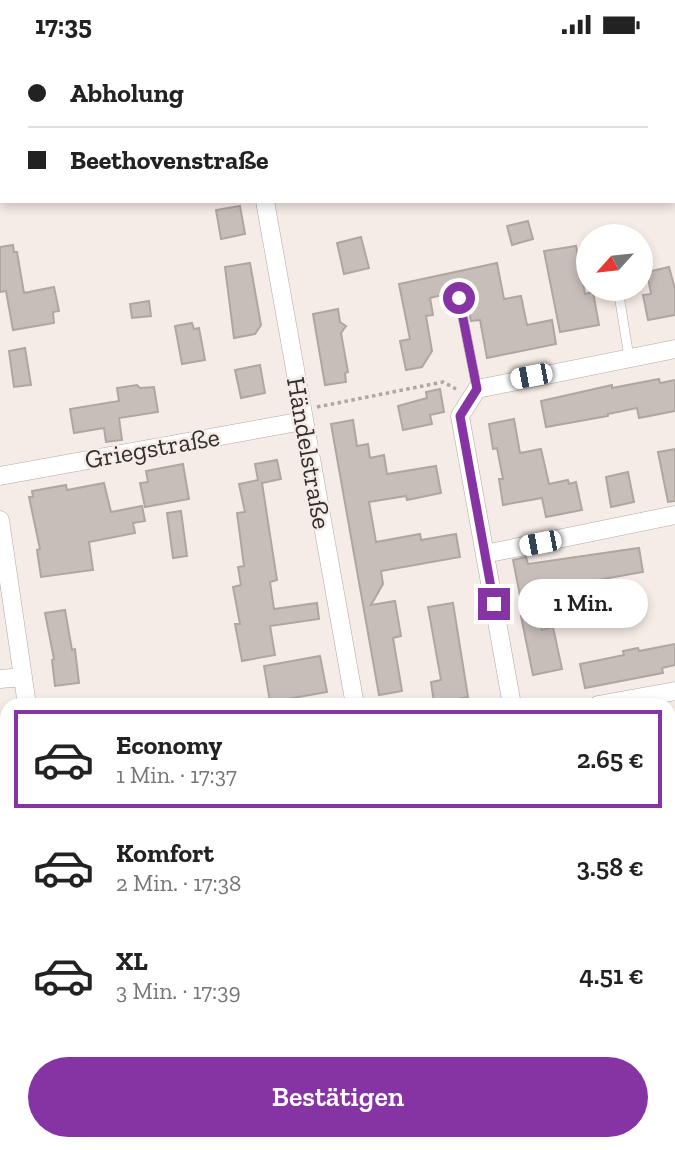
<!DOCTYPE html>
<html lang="de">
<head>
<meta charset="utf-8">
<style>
  body { margin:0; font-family:"Zilla Slab",serif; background:#f2f2f2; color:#222; height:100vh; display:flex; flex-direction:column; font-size:26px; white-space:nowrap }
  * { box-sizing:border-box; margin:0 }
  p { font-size:23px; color:#767676 }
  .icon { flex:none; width:38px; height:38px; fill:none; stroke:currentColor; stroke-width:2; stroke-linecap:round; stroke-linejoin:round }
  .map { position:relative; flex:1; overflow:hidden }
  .sheet { position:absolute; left:0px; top:649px; width:676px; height:453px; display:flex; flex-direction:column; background:#fff; border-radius:21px 21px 0 0; box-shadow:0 4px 10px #0003 }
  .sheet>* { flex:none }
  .top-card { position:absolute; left:0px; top:0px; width:676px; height:154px; box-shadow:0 4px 10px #0003; display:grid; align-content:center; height:154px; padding:0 28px; background:#fff }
  .needle { width:46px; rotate:243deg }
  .controls { position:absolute; left:576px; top:175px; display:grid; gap:14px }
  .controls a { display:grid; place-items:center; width:77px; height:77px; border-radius:50%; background:#fff; box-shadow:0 4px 10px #0003; font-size:35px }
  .end { position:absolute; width:32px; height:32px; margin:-16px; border:9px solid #8634a3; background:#fff; box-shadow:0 0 0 4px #fff }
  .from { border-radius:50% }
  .bubble { position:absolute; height:49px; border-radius:24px; background:#fff; box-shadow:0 4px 10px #0003; font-size:23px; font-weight:600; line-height:49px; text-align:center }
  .car { position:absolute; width:21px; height:42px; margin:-21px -10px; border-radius:9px; box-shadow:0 0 5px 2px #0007; background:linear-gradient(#fff 24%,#345 0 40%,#fff 0 76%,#345 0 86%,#fff 0) }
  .top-card b { display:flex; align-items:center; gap:24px; height:66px; font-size:26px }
  .top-card b+b { border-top:2px solid #e0e0e0 }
  .top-card i { width:18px; height:18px; background:#222 }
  ul { padding:12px 0 0; list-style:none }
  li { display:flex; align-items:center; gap:21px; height:98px; margin:0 14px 10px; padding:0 14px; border:4px solid transparent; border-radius:0px }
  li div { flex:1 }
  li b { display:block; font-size:26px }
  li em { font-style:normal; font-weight:600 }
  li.on { border-color:#8634a3 }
  li>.icon { width:63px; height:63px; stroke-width:1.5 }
  .action { display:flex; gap:14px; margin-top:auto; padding:14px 28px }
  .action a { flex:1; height:80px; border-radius:42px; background:#8634a3; color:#fff; font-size:28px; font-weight:600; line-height:80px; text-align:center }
  .status { display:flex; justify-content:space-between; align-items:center; height:49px; padding:0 35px; background:#fff; direction:ltr }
  .status svg { height:19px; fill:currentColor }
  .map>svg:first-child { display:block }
</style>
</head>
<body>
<div class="status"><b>17:35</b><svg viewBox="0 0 49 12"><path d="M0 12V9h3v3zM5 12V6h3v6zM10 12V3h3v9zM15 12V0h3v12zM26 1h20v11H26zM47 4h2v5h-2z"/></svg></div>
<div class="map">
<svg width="675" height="1101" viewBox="0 0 675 1101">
  <rect width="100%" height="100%" fill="#f6ece7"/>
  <path fill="#b1dbba" d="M 675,745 L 675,842 L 669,843 L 669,746 Z
    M 669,1039 L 675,1070 L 675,1101 L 559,1101 L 558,1096 L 668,1096 Z"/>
  <path fill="#c7beba" stroke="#afa6a2" stroke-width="2" d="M 240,157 L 245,185 L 221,190 L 216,161 Z
    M 528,172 L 533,190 L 512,196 L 507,177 Z
    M 361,188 L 369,219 L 344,225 L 337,194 Z
    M 13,196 L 14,203 L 17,203 L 24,244 L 54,238 L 59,262 L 53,263 L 54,274 L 13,281 L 6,242 L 0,243 L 0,198 Z
    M 576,197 L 585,245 L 593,243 L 599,276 L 560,283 L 544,202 Z
    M 250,214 L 261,276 L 255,285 L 234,289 L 225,218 Z
    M 497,214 L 504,250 L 521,247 L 527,276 L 552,271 L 556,295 L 487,309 L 480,271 L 471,272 L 464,243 L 458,242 L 430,249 L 433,266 L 426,267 L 432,302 L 422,318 L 406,321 L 400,292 L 410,290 L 399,235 Z
    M 669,218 L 675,240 L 675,266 L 648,271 L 643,246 L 651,245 L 647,223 Z
    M 149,252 L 151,267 L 132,269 L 130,255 Z
    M 338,260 L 340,273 L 346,277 L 341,284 L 348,323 L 345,324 L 346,333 L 325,336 L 313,265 Z
    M 192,274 L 194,280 L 199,279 L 205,311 L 182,315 L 175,277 Z
    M 25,299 L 31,336 L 14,338 L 9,302 Z
    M 260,316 L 265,344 L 241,349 L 235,321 Z
    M 659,330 L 660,334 L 675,331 L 675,362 L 639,369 L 637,359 L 608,365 L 608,367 L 546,378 L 541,352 L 612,336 L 612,339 Z
    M 137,336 L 140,339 L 154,338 L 158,363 L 119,369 L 122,391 L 106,393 L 104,379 L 74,384 L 70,360 L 119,352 L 117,339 Z
    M 440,340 L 444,363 L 430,366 L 432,375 L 403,381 L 398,357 L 427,349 L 426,343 Z
    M 514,370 L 520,404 L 541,400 L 549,435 L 568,431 L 569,435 L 576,433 L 582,461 L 546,468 L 542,449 L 503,456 L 499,430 L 503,430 L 497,399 L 493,400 L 489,375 Z
    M 353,371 L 357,397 L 368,395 L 370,409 L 384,406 L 387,425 L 436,417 L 441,444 L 407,451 L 406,447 L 369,453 L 376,493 L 420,485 L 421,491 L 456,485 L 460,508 L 381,522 L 383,535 L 371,556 L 395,552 L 401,587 L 393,589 L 402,642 L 379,646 L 331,375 Z
    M 675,400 L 675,452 L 668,453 L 658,403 Z
    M 277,411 L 281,430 L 262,434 L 277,531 L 270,533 L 274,560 L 317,554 L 319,570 L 270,577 L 275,606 L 242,612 L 235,575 L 240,575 L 233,538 L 241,536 L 238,518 L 244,517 L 237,464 L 245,463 L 239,435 L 258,431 L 255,415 Z
    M 183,415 L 189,450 L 145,458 L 140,434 L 148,433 L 146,422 Z
    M 628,423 L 634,453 L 611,458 L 606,428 Z
    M 104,434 L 111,463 L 142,457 L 145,472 L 133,474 L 135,484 L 89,493 L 93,521 L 41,528 L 37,501 L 40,500 L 29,448 L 33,448 L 32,442 L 66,436 L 67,441 Z
    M 181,462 L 187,507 L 173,509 L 167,464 Z
    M 639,499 L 643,523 L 569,536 L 568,533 L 536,538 L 536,541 L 533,541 L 542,581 L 553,578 L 562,620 L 533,626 L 521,567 L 524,567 L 513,511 L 526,508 L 528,515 Z
    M 453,554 L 468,648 L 434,654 L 431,633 L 441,631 L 428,558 Z
    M 65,561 L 72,601 L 75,600 L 79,634 L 55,637 L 52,611 L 54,610 L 45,564 Z
    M 675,595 L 675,616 L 662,619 L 663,624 L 585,639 L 580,615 L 624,606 L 623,602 L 638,599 L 639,602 Z
    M 320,607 L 327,643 L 270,653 L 264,617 Z"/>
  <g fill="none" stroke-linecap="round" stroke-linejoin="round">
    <defs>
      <path id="lane" d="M 618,240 L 629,308
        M 459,249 L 477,340"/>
      <path id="street" d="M 245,0 L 245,2
        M 542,2 L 550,0
        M 0,117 L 2,116
        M 265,152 L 355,656
        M 0,427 L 303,372
        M 0,471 L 27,656
        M 485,505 L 675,466
        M 0,630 L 23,628
        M 512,656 L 460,367 L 477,340 L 675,300
        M 598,656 L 675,642
        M 668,1004 L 675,1003
        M 93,1096 L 94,1101
        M 433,1096 L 434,1101
        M 369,1101 L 390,1096"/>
    </defs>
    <use href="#lane" stroke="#b1a8a4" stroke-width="10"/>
    <use href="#street" stroke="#b1a8a4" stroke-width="19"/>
    <path stroke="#ada6a2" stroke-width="3.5" stroke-dasharray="3.5 3.5" stroke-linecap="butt" d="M 317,358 L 443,333 L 456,340
      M 668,808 L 675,806"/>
    <use href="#lane" stroke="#fff" stroke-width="9"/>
    <use href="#street" stroke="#fff" stroke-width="18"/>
  </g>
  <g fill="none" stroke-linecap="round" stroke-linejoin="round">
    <path stroke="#8634a3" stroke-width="9" d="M 459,249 L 477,340 L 460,367 L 494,555"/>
  </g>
  <g text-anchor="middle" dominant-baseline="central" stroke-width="5" stroke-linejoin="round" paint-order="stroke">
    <g font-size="26" fill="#322f2d" stroke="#f6ece7">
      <text transform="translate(152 399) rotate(-10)">Griegstraße</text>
      <text transform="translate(309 404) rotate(80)">Händelstraße</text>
    </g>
  </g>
</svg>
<div class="controls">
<a><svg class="needle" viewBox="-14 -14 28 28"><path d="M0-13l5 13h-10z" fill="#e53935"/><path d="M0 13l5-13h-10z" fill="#767676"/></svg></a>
</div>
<i class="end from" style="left:459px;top:249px"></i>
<i class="end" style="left:494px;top:555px"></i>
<div class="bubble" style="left:518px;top:530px;width:130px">1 Min.</div>
<i class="car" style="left:531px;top:327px;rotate:259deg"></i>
<i class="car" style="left:540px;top:494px;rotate:259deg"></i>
<div class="top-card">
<b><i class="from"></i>Abholung</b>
<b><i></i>Beethovenstraße</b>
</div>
<section class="sheet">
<ul>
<li class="on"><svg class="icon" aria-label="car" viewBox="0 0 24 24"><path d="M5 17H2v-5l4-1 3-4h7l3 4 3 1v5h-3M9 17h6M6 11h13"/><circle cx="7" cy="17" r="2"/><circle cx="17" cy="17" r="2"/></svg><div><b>Economy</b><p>1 Min. · 17:37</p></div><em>2.65 €</em></li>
<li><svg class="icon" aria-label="car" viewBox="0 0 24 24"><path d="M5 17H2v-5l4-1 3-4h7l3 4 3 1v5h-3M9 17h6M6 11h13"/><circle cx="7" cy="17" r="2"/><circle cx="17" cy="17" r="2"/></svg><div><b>Komfort</b><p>2 Min. · 17:38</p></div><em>3.58 €</em></li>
<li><svg class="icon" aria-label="car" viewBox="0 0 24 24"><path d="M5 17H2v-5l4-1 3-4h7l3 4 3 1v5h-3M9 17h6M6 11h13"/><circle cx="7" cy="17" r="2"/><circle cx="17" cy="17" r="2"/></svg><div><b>XL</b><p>3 Min. · 17:39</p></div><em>4.51 €</em></li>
</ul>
<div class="action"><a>Bestätigen</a></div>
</section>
</div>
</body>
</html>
